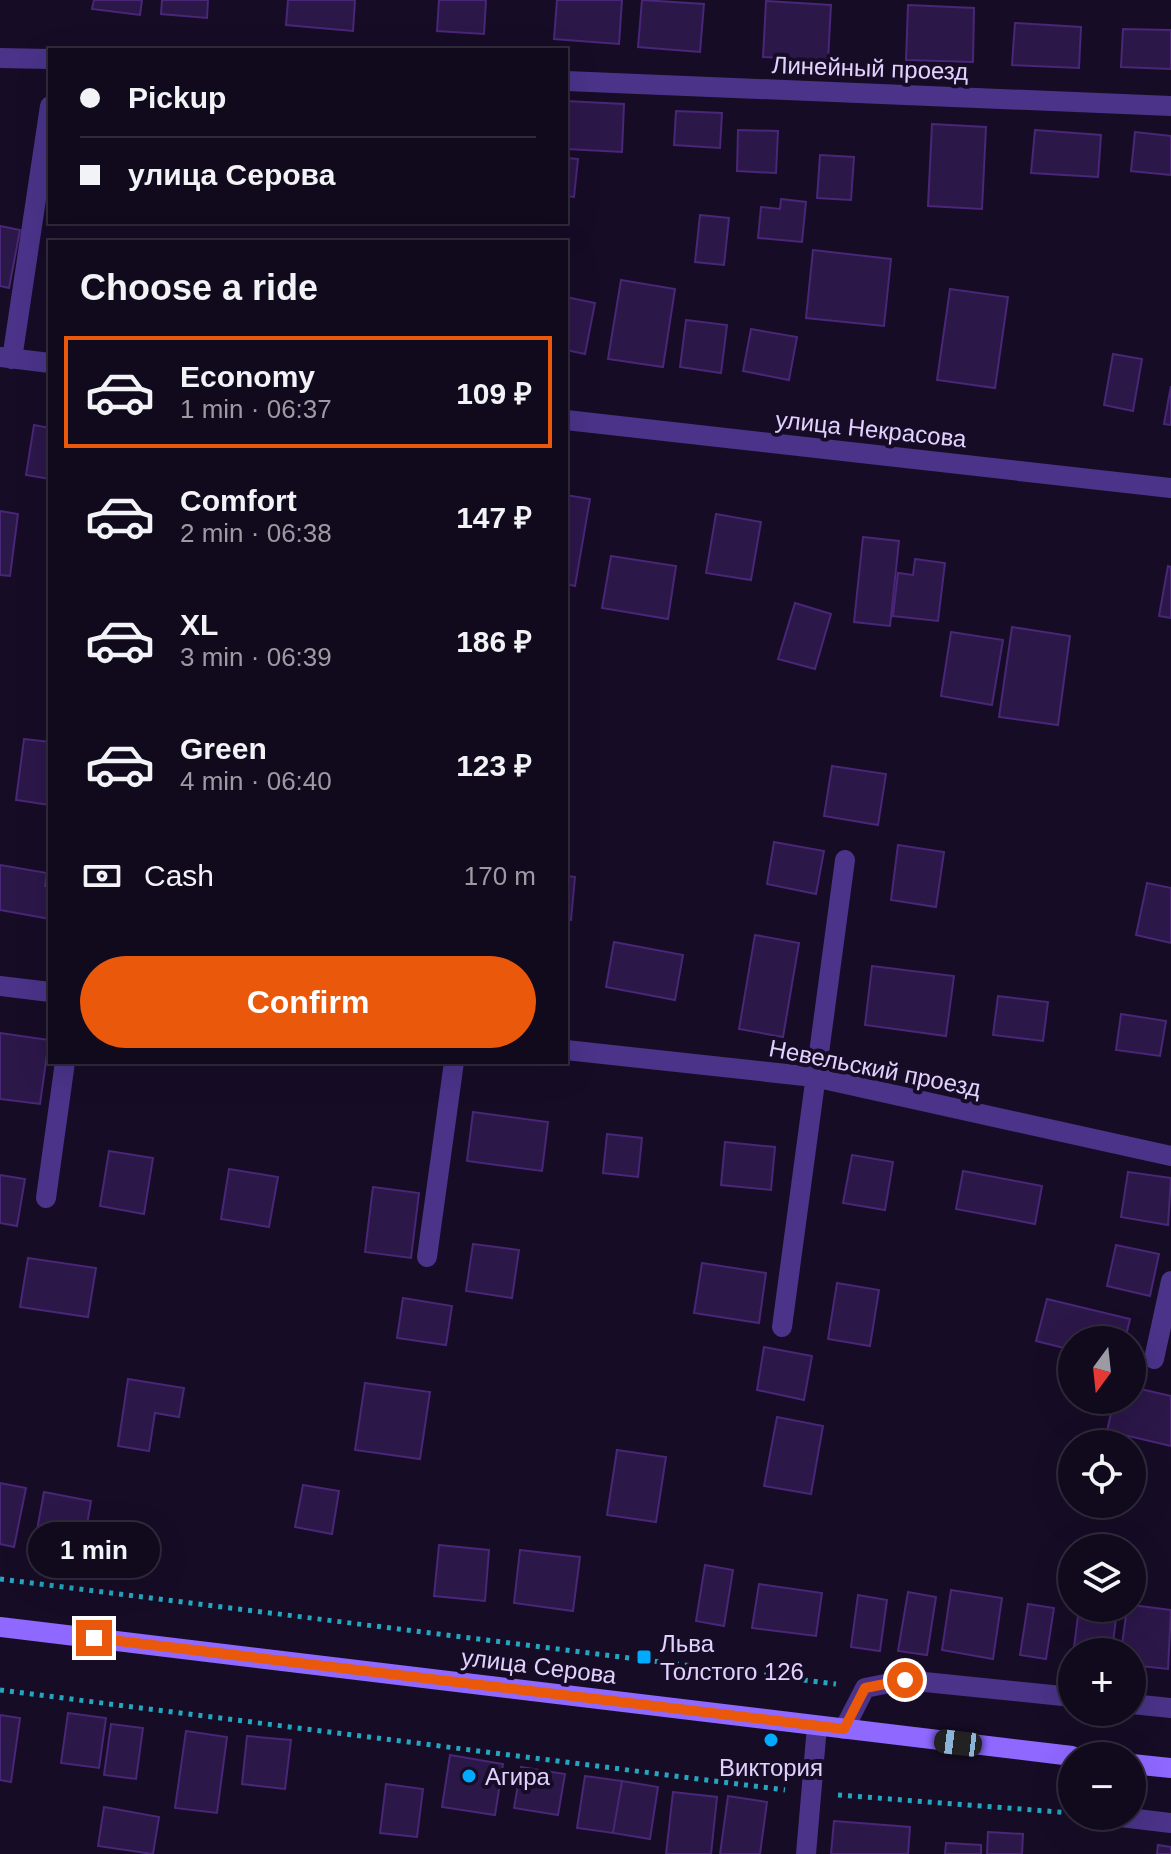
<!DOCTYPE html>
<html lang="en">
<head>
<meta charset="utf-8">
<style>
  body { margin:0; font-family:Arial,sans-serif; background:#1e1729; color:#f1f3f6; height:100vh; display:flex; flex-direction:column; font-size:30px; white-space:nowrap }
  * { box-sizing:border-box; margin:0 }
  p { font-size:26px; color:#9c9aa3 }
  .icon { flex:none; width:44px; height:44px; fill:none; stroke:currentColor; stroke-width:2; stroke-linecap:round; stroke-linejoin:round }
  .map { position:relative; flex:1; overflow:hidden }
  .side { position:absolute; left:48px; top:240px; width:520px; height:824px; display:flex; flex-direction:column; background:#11091c; border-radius:0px; box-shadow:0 8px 32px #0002,0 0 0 2px #302a3b }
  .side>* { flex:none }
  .guide { position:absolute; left:48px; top:48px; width:520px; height:176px; border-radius:0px; box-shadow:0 8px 32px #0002,0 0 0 2px #302a3b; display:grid; align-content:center; height:176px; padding:0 32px; background:#11091c }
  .needle { width:52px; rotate:195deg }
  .buttons { position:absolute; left:1058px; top:1326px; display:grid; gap:16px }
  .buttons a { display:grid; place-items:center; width:88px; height:88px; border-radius:50%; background:#11091c; box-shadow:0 8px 32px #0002,0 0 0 2px #302a3b; font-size:40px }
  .end { position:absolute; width:36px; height:36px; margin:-18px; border:10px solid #ea580c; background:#fff; box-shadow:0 0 0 4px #fff }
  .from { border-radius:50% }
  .bubble { position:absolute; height:56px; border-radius:28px; background:#11091c; box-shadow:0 8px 32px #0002,0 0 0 2px #302a3b; font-size:26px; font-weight:700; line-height:56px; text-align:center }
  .car { position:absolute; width:24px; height:48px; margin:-24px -12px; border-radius:10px; box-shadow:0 0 6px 2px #0007; background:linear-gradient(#222 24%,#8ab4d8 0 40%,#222 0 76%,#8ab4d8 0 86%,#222 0) }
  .guide b { display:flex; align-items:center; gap:28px; height:76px; font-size:30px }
  .guide b+b { border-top:2px solid #302a3b }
  .guide i { width:20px; height:20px; background:#f1f3f6 }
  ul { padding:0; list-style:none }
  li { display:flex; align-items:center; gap:24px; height:112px; margin:0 16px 12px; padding:0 16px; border:4px solid transparent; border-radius:0px }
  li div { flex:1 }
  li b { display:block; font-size:30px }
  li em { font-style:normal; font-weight:700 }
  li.selected { border-color:#ea580c }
  li>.icon { width:72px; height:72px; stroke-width:1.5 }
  h2 { padding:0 32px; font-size:36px; line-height:96px }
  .pay { display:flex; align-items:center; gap:20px; height:88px; padding:0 32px; font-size:30px }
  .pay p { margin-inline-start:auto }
  .button { display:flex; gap:16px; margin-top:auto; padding:16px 32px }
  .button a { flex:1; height:92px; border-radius:48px; background:#ea580c; color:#fff; font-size:32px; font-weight:700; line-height:92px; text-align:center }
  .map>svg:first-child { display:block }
</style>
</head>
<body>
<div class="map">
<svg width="1171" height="1854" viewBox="0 0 1171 1854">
  <rect width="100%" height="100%" fill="#170c26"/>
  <path fill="#2c1749" stroke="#492677" stroke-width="2" d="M 94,0 L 142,0 L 140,15 L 92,9 Z
    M 162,0 L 208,0 L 207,18 L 161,14 Z
    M 288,0 L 355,0 L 353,31 L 286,25 Z
    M 439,0 L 486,0 L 484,34 L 437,31 Z
    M 557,0 L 622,0 L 619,44 L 554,39 Z
    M 642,0 L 704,4 L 700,52 L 638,47 Z
    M 766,1 L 831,5 L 828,60 L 763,57 Z
    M 908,5 L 974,8 L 973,62 L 906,60 Z
    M 1015,23 L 1081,27 L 1079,68 L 1012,65 Z
    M 1123,29 L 1171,30 L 1171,69 L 1121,67 Z
    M 566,101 L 624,104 L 622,152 L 566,149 Z
    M 676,111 L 722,113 L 720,148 L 674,145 Z
    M 932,124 L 986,127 L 982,209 L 928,206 Z
    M 738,130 L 778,131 L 776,173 L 737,171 Z
    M 1035,130 L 1101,135 L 1098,177 L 1031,173 Z
    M 1135,132 L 1171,136 L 1171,175 L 1131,171 Z
    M 820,155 L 854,157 L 851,200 L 817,198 Z
    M 566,158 L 578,159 L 574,197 L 566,196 Z
    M 781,199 L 806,202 L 802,242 L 758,238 L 761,207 L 780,209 Z
    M 700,215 L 729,218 L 724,265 L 695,262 Z
    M 0,226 L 20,230 L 9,288 L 0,286 Z
    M 813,250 L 891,259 L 884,326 L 806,318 Z
    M 621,280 L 675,289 L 663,367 L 608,359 Z
    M 950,289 L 1008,297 L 995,388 L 937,380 Z
    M 566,297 L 595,303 L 585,354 L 566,350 Z
    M 686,320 L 727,325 L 721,373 L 680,367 Z
    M 751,329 L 797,337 L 789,380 L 743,371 Z
    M 1113,354 L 1142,359 L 1133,411 L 1104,405 Z
    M 1171,386 L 1171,425 L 1164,424 Z
    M 34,425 L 50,428 L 50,479 L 26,475 Z
    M 566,495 L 590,499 L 575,586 L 566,584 Z
    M 0,511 L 18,514 L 10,576 L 0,575 Z
    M 716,514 L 761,522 L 751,580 L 706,573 Z
    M 863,537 L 899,541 L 890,626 L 854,622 Z
    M 611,556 L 676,566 L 668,619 L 602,608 Z
    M 915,559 L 945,563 L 938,621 L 893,616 L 898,573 L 913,575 Z
    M 1168,566 L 1171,567 L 1171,618 L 1159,616 Z
    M 795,603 L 831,614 L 815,669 L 778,659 Z
    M 1012,627 L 1070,636 L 1058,725 L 999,717 Z
    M 951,632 L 1003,640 L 992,705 L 941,696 Z
    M 24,739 L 50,742 L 50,805 L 16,800 Z
    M 832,766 L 886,774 L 878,825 L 824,816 Z
    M 774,842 L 824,851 L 816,894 L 767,884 Z
    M 898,845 L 944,852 L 936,907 L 891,900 Z
    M 0,865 L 47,873 L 45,886 L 50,886 L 50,919 L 0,910 Z
    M 566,876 L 575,877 L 571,920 L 566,919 Z
    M 1147,883 L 1171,888 L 1171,943 L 1136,935 Z
    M 755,935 L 799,943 L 783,1037 L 739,1029 Z
    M 614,942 L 683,955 L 675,1000 L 606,987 Z
    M 872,966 L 954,976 L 946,1036 L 865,1025 Z
    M 998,996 L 1048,1002 L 1043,1041 L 993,1035 Z
    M 1121,1014 L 1166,1021 L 1160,1056 L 1116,1050 Z
    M 0,1033 L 49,1040 L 40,1104 L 0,1099 Z
    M 473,1112 L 548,1122 L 542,1171 L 467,1161 Z
    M 607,1134 L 642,1138 L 638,1177 L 603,1173 Z
    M 725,1142 L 775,1147 L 771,1190 L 721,1185 Z
    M 109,1151 L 153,1158 L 144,1214 L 100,1206 Z
    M 852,1155 L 893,1162 L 885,1210 L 843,1203 Z
    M 229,1169 L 278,1177 L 269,1227 L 221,1219 Z
    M 963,1171 L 1042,1186 L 1035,1224 L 956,1209 Z
    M 1128,1172 L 1171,1178 L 1168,1225 L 1121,1217 Z
    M 0,1175 L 25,1179 L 17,1226 L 0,1223 Z
    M 373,1187 L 419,1193 L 411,1258 L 365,1252 Z
    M 473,1244 L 519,1250 L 512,1298 L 466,1291 Z
    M 1116,1245 L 1159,1254 L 1150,1296 L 1107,1286 Z
    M 28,1258 L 96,1268 L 88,1317 L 20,1307 Z
    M 702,1263 L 766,1273 L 759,1323 L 694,1313 Z
    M 837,1283 L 879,1290 L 870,1346 L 828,1339 Z
    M 403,1298 L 452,1306 L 446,1345 L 397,1338 Z
    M 1047,1299 L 1130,1319 L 1125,1340 L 1072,1340 L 1072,1350 L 1036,1341 Z
    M 764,1347 L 812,1356 L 804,1400 L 757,1390 Z
    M 128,1379 L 184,1388 L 179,1417 L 155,1413 L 149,1451 L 118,1446 Z
    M 365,1383 L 430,1392 L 420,1459 L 355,1450 Z
    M 1132,1387 L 1171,1396 L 1171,1446 L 1107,1431 L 1114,1400 L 1132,1400 Z
    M 777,1417 L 823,1426 L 811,1494 L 764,1486 Z
    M 617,1450 L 666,1457 L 656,1522 L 607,1515 Z
    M 0,1483 L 26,1488 L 14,1547 L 0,1544 Z
    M 303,1485 L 339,1491 L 332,1534 L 295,1527 Z
    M 44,1492 L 91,1501 L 82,1555 L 34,1546 Z
    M 439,1545 L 489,1550 L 485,1601 L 434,1596 Z
    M 520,1550 L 580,1557 L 573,1611 L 514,1603 Z
    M 705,1565 L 733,1570 L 724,1626 L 696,1621 Z
    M 759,1584 L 822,1593 L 816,1636 L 752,1628 Z
    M 951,1590 L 1002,1598 L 993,1659 L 942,1650 Z
    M 908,1592 L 936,1597 L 927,1655 L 898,1651 Z
    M 858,1595 L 887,1600 L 880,1651 L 851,1647 Z
    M 1028,1604 L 1054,1608 L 1046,1659 L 1020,1655 Z
    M 1132,1605 L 1171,1610 L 1168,1669 L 1132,1665 L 1132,1652 L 1121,1652 L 1127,1608 L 1132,1608 Z
    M 1079,1608 L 1117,1610 L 1112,1651 L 1074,1647 Z
    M 68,1713 L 106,1718 L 99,1768 L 61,1763 Z
    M 0,1715 L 20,1718 L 11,1782 L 0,1780 Z
    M 111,1724 L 143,1728 L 136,1779 L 104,1775 Z
    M 186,1731 L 227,1737 L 217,1813 L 175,1808 Z
    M 247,1736 L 291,1740 L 285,1789 L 242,1784 Z
    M 450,1755 L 503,1764 L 495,1815 L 442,1807 Z
    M 521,1767 L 565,1774 L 558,1815 L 514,1808 Z
    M 585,1776 L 622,1781 L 613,1833 L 577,1828 Z
    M 622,1781 L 658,1787 L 650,1839 L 613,1833 Z
    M 386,1784 L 423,1789 L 417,1837 L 380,1833 Z
    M 673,1792 L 717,1797 L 711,1854 L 666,1854 Z
    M 728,1796 L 767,1802 L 760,1854 L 720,1854 Z
    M 104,1807 L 159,1817 L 153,1854 L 98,1846 Z
    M 834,1821 L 910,1827 L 908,1854 L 831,1854 Z
    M 988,1832 L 1023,1834 L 1022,1854 L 987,1854 Z
    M 946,1843 L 981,1845 L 981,1854 L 945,1854 Z
    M 1158,1845 L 1171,1847 L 1171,1854 L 1157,1854 Z"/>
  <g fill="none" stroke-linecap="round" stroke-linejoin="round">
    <path stroke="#23a7c1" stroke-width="5" stroke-dasharray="4 6" stroke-linecap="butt" d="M 0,1579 L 836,1684
      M 0,1690 L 785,1790
      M 838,1795 L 1072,1813"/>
    <path stroke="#4a3389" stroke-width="20" d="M 0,58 L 50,59
      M 46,1198 L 65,1062
      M 427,1257 L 454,1062
      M 782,1327 L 845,860
      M 1154,1359 L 1171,1281
      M 1132,1704 L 1171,1708
      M 844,1729 L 865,1688 L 905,1680 L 1072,1697
      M 1112,1816 L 1171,1823
      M 806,1854 L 817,1726"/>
    <path stroke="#4a3389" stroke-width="20" d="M 566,81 L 1171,106
      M 0,357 L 50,363
      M 12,359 L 50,106
      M 566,420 L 1171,488
      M 0,986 L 50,992
      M 566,1050 L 814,1077 L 1171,1156"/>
    <path stroke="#8e68ff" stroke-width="20" d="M 0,1627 L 1072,1756
      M 1132,1764 L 1171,1768"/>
  </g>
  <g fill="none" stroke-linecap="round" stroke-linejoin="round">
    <path stroke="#ea580c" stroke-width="10" d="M 94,1638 L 844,1729 L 865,1688 L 905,1680"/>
  </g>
  <g fill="#00aafc" stroke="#170c26" stroke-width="3">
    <rect x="636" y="1649" width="16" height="16" rx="4"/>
    <circle cx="771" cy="1740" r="8"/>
    <circle cx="469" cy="1776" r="8"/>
  </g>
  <g text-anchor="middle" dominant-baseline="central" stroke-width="8" stroke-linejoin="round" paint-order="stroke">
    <g font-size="24" fill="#e1d1ff" stroke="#170c26">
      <text transform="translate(870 68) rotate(2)">Линейный проезд</text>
      <text transform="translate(871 429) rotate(6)">улица Некрасова</text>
      <text transform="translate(875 1068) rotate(11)">Невельский проезд</text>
      <text transform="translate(539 1666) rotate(7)">улица Серова</text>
    </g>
    <g font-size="24" fill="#e1d1ff" stroke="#170c26" text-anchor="start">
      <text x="660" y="1643">Льва<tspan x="660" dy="28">Толстого 126</tspan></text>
      <text x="771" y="1767" text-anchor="middle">Виктория</text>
      <text x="485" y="1776">Агира</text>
    </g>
  </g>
</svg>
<div class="buttons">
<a><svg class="needle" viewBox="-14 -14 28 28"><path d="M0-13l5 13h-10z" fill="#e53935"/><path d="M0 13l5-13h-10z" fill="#9c9aa3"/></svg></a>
<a><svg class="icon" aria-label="locate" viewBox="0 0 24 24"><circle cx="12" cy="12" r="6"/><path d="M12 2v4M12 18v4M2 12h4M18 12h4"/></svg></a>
<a><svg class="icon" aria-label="layers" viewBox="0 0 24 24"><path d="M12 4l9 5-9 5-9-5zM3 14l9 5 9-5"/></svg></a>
<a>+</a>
<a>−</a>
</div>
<i class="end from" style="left:905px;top:1680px"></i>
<i class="end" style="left:94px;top:1638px"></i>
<div class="bubble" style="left:28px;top:1522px;width:132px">1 min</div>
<i class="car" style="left:958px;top:1743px;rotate:277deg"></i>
<div class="guide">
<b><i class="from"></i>Pickup</b>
<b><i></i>улица Серова</b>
</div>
<section class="side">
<h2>Choose a ride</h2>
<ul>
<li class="selected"><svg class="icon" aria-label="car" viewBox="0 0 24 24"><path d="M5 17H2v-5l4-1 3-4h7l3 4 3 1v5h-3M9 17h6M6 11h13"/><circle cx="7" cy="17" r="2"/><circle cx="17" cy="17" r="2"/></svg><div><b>Economy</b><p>1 min · 06:37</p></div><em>109 ₽</em></li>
<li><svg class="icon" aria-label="car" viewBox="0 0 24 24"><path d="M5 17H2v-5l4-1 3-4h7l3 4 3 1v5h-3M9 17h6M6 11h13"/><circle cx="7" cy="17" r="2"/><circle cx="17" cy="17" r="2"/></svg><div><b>Comfort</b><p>2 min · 06:38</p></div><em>147 ₽</em></li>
<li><svg class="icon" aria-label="car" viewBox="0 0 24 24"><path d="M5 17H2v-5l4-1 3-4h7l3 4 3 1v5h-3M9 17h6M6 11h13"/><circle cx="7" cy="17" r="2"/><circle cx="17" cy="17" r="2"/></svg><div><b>XL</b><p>3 min · 06:39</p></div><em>186 ₽</em></li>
<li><svg class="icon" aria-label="car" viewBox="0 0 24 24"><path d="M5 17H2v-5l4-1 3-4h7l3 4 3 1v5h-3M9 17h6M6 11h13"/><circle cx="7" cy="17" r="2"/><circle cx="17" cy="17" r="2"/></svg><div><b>Green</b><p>4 min · 06:40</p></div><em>123 ₽</em></li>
</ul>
<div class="pay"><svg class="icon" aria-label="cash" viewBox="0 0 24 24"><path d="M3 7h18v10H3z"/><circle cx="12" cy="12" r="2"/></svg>Cash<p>170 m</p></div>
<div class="button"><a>Confirm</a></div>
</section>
</div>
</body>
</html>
